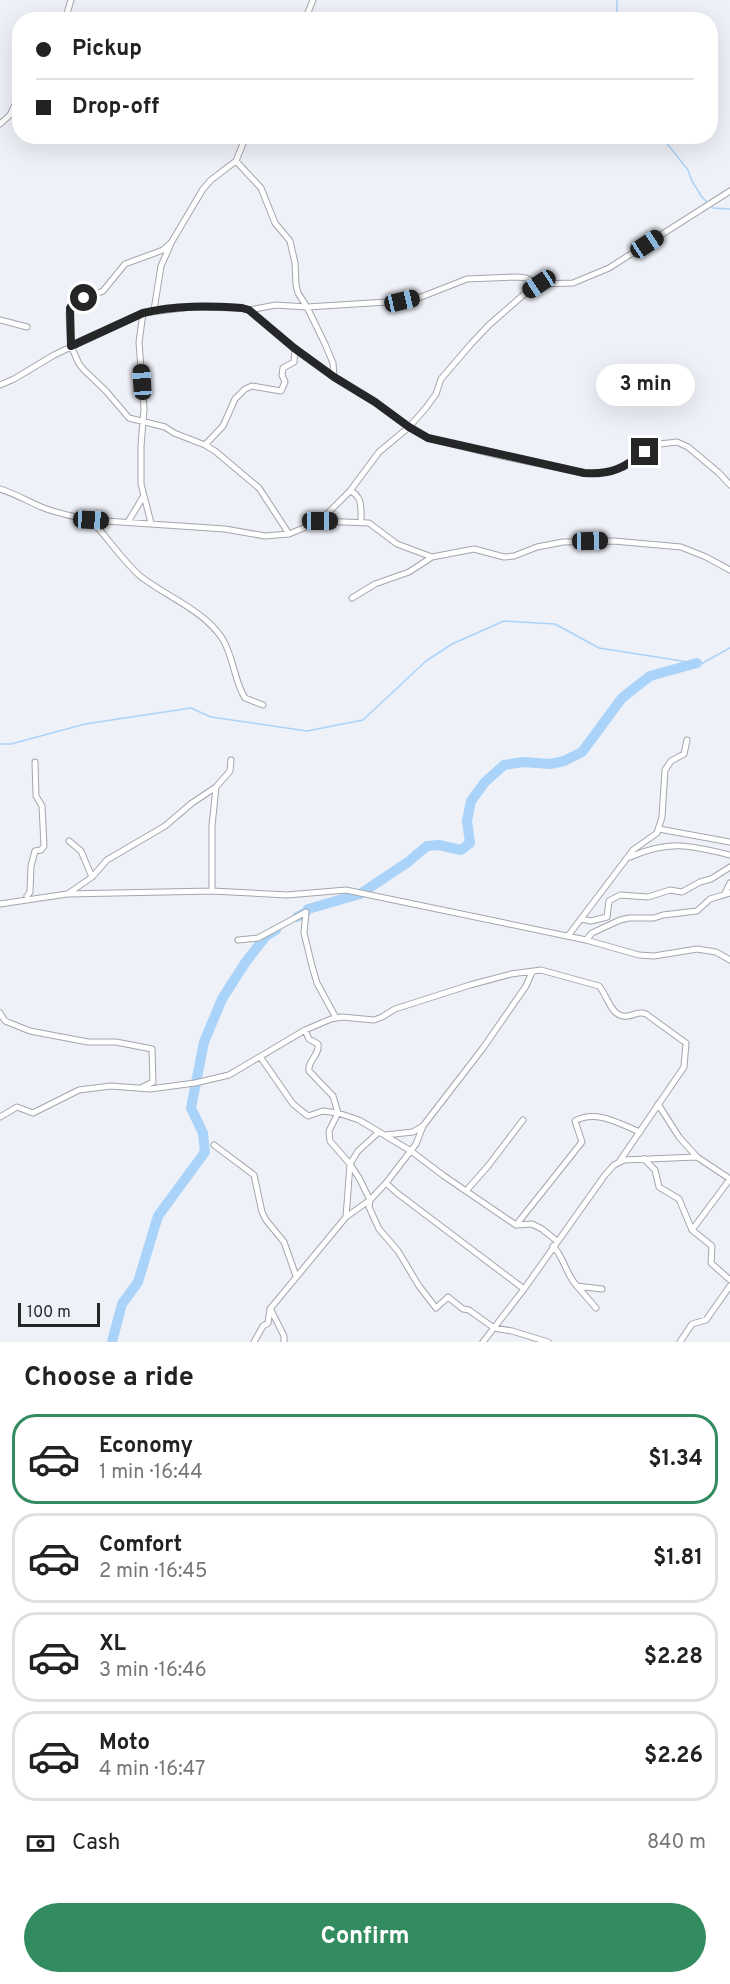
<!DOCTYPE html>
<html lang="en">
<head>
<meta charset="utf-8">
<style>
  body { margin:0; font-family:Overpass,sans-serif; background:#f2f2f2; color:#222; height:100vh; display:flex; flex-direction:column; font-size:22px; white-space:nowrap }
  * { box-sizing:border-box; margin:0 }
  p { font-size:20px; color:#767676 }
  .icon { flex:none; width:33px; height:33px; fill:none; stroke:currentColor; stroke-width:2; stroke-linecap:round; stroke-linejoin:round }
  .map { position:relative; height:1342px; overflow:hidden }
  .drawer { display:flex; flex-direction:column; background:#fff; flex:1 }
  .drawer>* { flex:none }
  .top-card { position:absolute; left:12px; top:12px; width:706px; height:132px; border-radius:24px; box-shadow:0 6px 24px #0002; display:grid; align-content:center; height:132px; padding:0 24px; background:#fff }
  .scale { position:absolute; left:18px; bottom:15px; width:82px; box-sizing:border-box; padding-left:6px; border:3px solid #252628; border-top:0; font-size:16px; line-height:21px; white-space:nowrap; color:#252628; -webkit-text-stroke:4px #eff1f8; paint-order:stroke }
  .end { position:absolute; width:27px; height:27px; margin:-14px; border:8px solid #252628; background:#fff; box-shadow:0 0 0 3px #fff }
  .from { border-radius:50% }
  .bubble { position:absolute; height:42px; border-radius:21px; background:#fff; box-shadow:0 6px 24px #0002; font-size:20px; font-weight:700; line-height:42px; text-align:center }
  .car { position:absolute; width:18px; height:36px; margin:-18px -9px; border-radius:8px; box-shadow:0 0 4px 2px #0007; background:linear-gradient(#222 24%,#8ab4d8 0 40%,#222 0 76%,#8ab4d8 0 86%,#222 0) }
  .top-card b { display:flex; align-items:center; gap:21px; height:57px; font-size:22px }
  .top-card b+b { border-top:2px solid #e0e0e0 }
  .top-card i { width:15px; height:15px; background:#222 }
  ul { padding:0; list-style:none }
  li { display:flex; align-items:center; gap:18px; height:90px; margin:0 12px 9px; padding:0 12px; border:3px solid #e0e0e0; border-radius:24px }
  li div { flex:1 }
  li b { display:block; font-size:22px }
  li em { font-style:normal; font-weight:700 }
  li.active { border-color:#338b60 }
  li>.icon { width:54px; height:54px; stroke-width:1.5 }
  h2 { padding:0 24px; font-size:27px; line-height:72px }
  .pay { display:flex; align-items:center; gap:15px; height:66px; padding:0 24px; font-size:22px }
  .pay p { margin-inline-start:auto }
  .cta { display:flex; gap:12px; margin-top:auto; padding:12px 24px }
  .cta a { flex:1; height:69px; border-radius:36px; background:#338b60; color:#fff; font-size:24px; font-weight:700; line-height:69px; text-align:center }
  .map>svg:first-child { display:block }
</style>
</head>
<body>
<div class="map">
<svg width="730" height="1342" viewBox="0 0 730 1342">
  <rect width="100%" height="100%" fill="#eff1f8"/>
  <g fill="none" stroke-linecap="round" stroke-linejoin="round">
    <path stroke="#aad3f9" stroke-width="1.5" d="M 617,0 L 617,20
      M 661,136 L 688,170 L 692,181 L 702,197 L 713,208 L 730,209
      M 0,744 L 11,744 L 85,724 L 191,708 L 211,717 L 307,731 L 363,720 L 426,661 L 452,644 L 504,621 L 555,624 L 599,648 L 701,664 L 730,648"/>
    <path stroke="#aad3f9" stroke-width="10" d="M 297,917 L 306,912 L 308,909 L 360,894 L 408,862 L 427,846 L 439,845 L 461,850 L 470,843 L 467,821 L 471,801 L 485,782 L 504,765 L 523,762 L 550,764 L 564,761 L 582,752 L 622,698 L 650,676 L 697,663
      M 112,1342 L 122,1304 L 138,1282 L 158,1216 L 205,1152 L 203,1133 L 191,1108 L 204,1042 L 222,999 L 245,963 L 266,936 L 276,930"/>
    <defs>
      <path id="street" d="M 65,20 L 71,0
        M 305,20 L 313,0
        M 0,124 L 10,115 L 20,94
        M 246,136 L 236,161 L 211,180 L 203,189 L 171,243 L 163,250 L 125,264 L 103,291 L 73,303 L 70,308 L 69,314 L 71,346 L 79,364 L 84,370 L 106,391 L 129,418 L 165,427 L 174,433 L 205,445 L 215,451 L 259,488 L 289,534
        M 236,161 L 261,188 L 275,223 L 290,241 L 295,263 L 296,285 L 298,293 L 307,307 L 325,344 L 333,363 L 334,377
        M 154,310 L 161,266 L 170,246
        M 249,310 L 276,305 L 307,307 L 403,301 L 421,297 L 467,279 L 517,277 L 526,278 L 539,284
        M 143,313 L 139,342 L 144,409 L 141,446 L 141,484 L 151,523
        M 0,320 L 27,327
        M 0,385 L 14,379 L 54,355 L 143,313 L 191,307 L 242,308 L 249,310 L 295,348 L 334,377 L 375,402 L 409,427 L 428,438 L 501,456 L 584,473 L 598,474 L 624,467 L 645,452 L 660,444 L 677,442 L 688,447 L 719,473 L 730,485
        M 205,445 L 223,426 L 235,399 L 245,389 L 252,386 L 281,391 L 285,382 L 282,375 L 283,368 L 294,362 L 295,348
        M 0,489 C 16,494 29,502 44,508 C 59,514 75,517 91,520 L 225,529 L 265,536 L 289,534 L 320,521 L 350,491 L 379,452 L 409,427 L 425,409 L 436,394 L 441,379 L 471,344 L 489,325 L 529,290 L 539,284 L 573,283 L 609,268 L 730,191
        M 350,491 C 363,496 361,509 361,522
        M 91,520 C 108,538 122,560 140,576 C 167,597 202,609 222,638 C 234,657 234,681 245,698 L 263,705
        M 320,521 L 369,523 L 397,544 L 432,557
        M 128,522 L 143,497
        M 352,598 L 375,584 L 409,572 L 432,557 L 474,549 L 504,557 L 514,556 L 537,547 L 563,542 L 614,541 L 681,547 L 706,557 L 730,570
        M 659,829 L 730,842
        M 69,841 L 81,851 L 92,877
        M 630,857 C 669,840 690,845 730,855
        M 212,891 L 212,826 L 216,787
        M 69,893 L 92,877 L 107,860 L 165,826 L 192,803 L 216,787 L 230,771 L 231,760
        M 724,895 L 730,883
        M 27,896 L 30,892 L 31,866 L 35,851 L 41,850 L 44,846 L 42,806 L 36,796 L 35,762
        M 0,904 L 67,894 L 212,891 L 287,895 L 346,890 L 586,940 L 639,955 L 654,956 L 697,949 L 716,952 L 730,960
        M 581,919 L 591,921 L 607,917 L 609,901 L 620,895 L 648,897 L 670,890 L 682,892 L 700,882 L 711,879 L 730,867
        M 568,936 L 633,850 L 657,833 L 662,817 L 665,770 L 671,761 L 684,754 L 687,740
        M 238,940 L 258,938 L 306,912 L 304,933 L 312,966 L 317,983 L 336,1018
        M 586,940 L 592,933 L 620,920 L 629,918 L 654,918 L 663,915 L 697,911 L 710,899 L 730,893
        M 0,1013 L 5,1021 L 30,1031 L 88,1042 L 116,1042 L 152,1049 L 153,1082 L 143,1087
        M 305,1030 L 309,1039 L 318,1044 C 320,1055 307,1061 309,1071 L 333,1096 L 338,1113 L 329,1131 L 330,1141 L 350,1164 L 359,1178 L 370,1200 L 369,1207 L 379,1229 L 398,1251 L 419,1286 L 436,1308 L 448,1297 L 463,1309 L 469,1310 L 494,1328 L 512,1331 L 548,1342
        M 261,1058 L 293,1104 L 308,1116 L 323,1111 L 338,1113 L 359,1120 L 411,1151 L 444,1176 L 516,1225 L 532,1224 L 542,1229 L 557,1241
        M 658,1104 L 679,1137 L 697,1157 L 730,1179
        M 0,1117 L 17,1107 L 33,1113 L 79,1090 L 111,1086 L 150,1089 L 195,1083 L 229,1075 L 305,1030 L 331,1019 L 342,1017 L 374,1020 L 382,1017 L 395,1009 L 470,985 L 511,974 L 541,970 L 599,986 C 608,996 611,1019 628,1016 C 635,1015 639,1011 646,1014 L 686,1043 L 684,1067 L 619,1162
        M 385,1135 L 413,1132 L 423,1126 L 483,1048 L 526,986 L 532,972
        M 214,1145 L 254,1175 L 262,1212 L 266,1220 L 284,1242 L 296,1276
        M 644,1159 L 655,1170 L 659,1187 L 679,1199 L 692,1230 L 712,1246 L 711,1263 L 730,1280
        M 386,1183 L 397,1193 L 524,1289
        M 466,1191 L 488,1166 L 523,1120
        M 346,1217 L 350,1164 L 358,1151 L 379,1132
        M 516,1225 L 582,1142 L 575,1121 C 596,1109 620,1124 640,1132
        M 692,1230 L 730,1179
        M 553,1246 C 564,1257 566,1275 577,1286 L 602,1289
        M 577,1286 L 596,1308
        M 271,1310 L 284,1336 L 284,1342
        M 254,1342 L 263,1326 L 268,1323 L 270,1309 L 346,1217 L 370,1200 L 386,1183 L 416,1144 L 423,1126
        M 483,1342 L 524,1289 L 605,1175 L 614,1165 L 624,1160 L 697,1157
        M 680,1342 L 692,1324 L 706,1320 L 730,1286"/>
    </defs>
    <use href="#street" stroke="#a4a6ac" stroke-width="7"/>
    <use href="#street" stroke="#fff" stroke-width="5"/>
  </g>
  <g fill="none" stroke-linecap="round" stroke-linejoin="round">
    <path stroke="#252628" stroke-width="8" d="M 84,298 L 73,303 L 70,308 L 71,346 L 143,313 C 175,305 209,306 242,308 L 249,310 L 294,348 L 334,377 L 375,402 L 409,427 L 428,438 L 584,473 C 611,475 624,468 645,452"/>
  </g>
</svg>
<div class="scale">100 m</div>
<i class="end from" style="left:84px;top:298px"></i>
<i class="end" style="left:645px;top:452px"></i>
<div class="bubble" style="left:596px;top:364px;width:99px">3 min</div>
<i class="car" style="left:647px;top:244px;rotate:57deg"></i>
<i class="car" style="left:539px;top:284px;rotate:237deg"></i>
<i class="car" style="left:402px;top:301px;rotate:77deg"></i>
<i class="car" style="left:142px;top:382px;rotate:356deg"></i>
<i class="car" style="left:91px;top:520px;rotate:93deg"></i>
<i class="car" style="left:320px;top:521px;rotate:90deg"></i>
<i class="car" style="left:590px;top:541px;rotate:89deg"></i>
<div class="top-card">
<b><i class="from"></i>Pickup</b>
<b><i></i>Drop-off</b>
</div>
</div>
<section class="drawer">
<h2>Choose a ride</h2>
<ul>
<li class="active"><svg class="icon" aria-label="car" viewBox="0 0 24 24"><path d="M5 17H2v-5l4-1 3-4h7l3 4 3 1v5h-3M9 17h6M6 11h13"/><circle cx="7" cy="17" r="2"/><circle cx="17" cy="17" r="2"/></svg><div><b>Economy</b><p>1 min · 16:44</p></div><em>$1.34</em></li>
<li><svg class="icon" aria-label="car" viewBox="0 0 24 24"><path d="M5 17H2v-5l4-1 3-4h7l3 4 3 1v5h-3M9 17h6M6 11h13"/><circle cx="7" cy="17" r="2"/><circle cx="17" cy="17" r="2"/></svg><div><b>Comfort</b><p>2 min · 16:45</p></div><em>$1.81</em></li>
<li><svg class="icon" aria-label="car" viewBox="0 0 24 24"><path d="M5 17H2v-5l4-1 3-4h7l3 4 3 1v5h-3M9 17h6M6 11h13"/><circle cx="7" cy="17" r="2"/><circle cx="17" cy="17" r="2"/></svg><div><b>XL</b><p>3 min · 16:46</p></div><em>$2.28</em></li>
<li><svg class="icon" aria-label="car" viewBox="0 0 24 24"><path d="M5 17H2v-5l4-1 3-4h7l3 4 3 1v5h-3M9 17h6M6 11h13"/><circle cx="7" cy="17" r="2"/><circle cx="17" cy="17" r="2"/></svg><div><b>Moto</b><p>4 min · 16:47</p></div><em>$2.26</em></li>
</ul>
<div class="pay"><svg class="icon" aria-label="cash" viewBox="0 0 24 24"><path d="M3 7h18v10H3z"/><circle cx="12" cy="12" r="2"/></svg>Cash<p>840 m</p></div>
<div class="cta"><a>Confirm</a></div>
</section>
</body>
</html>
